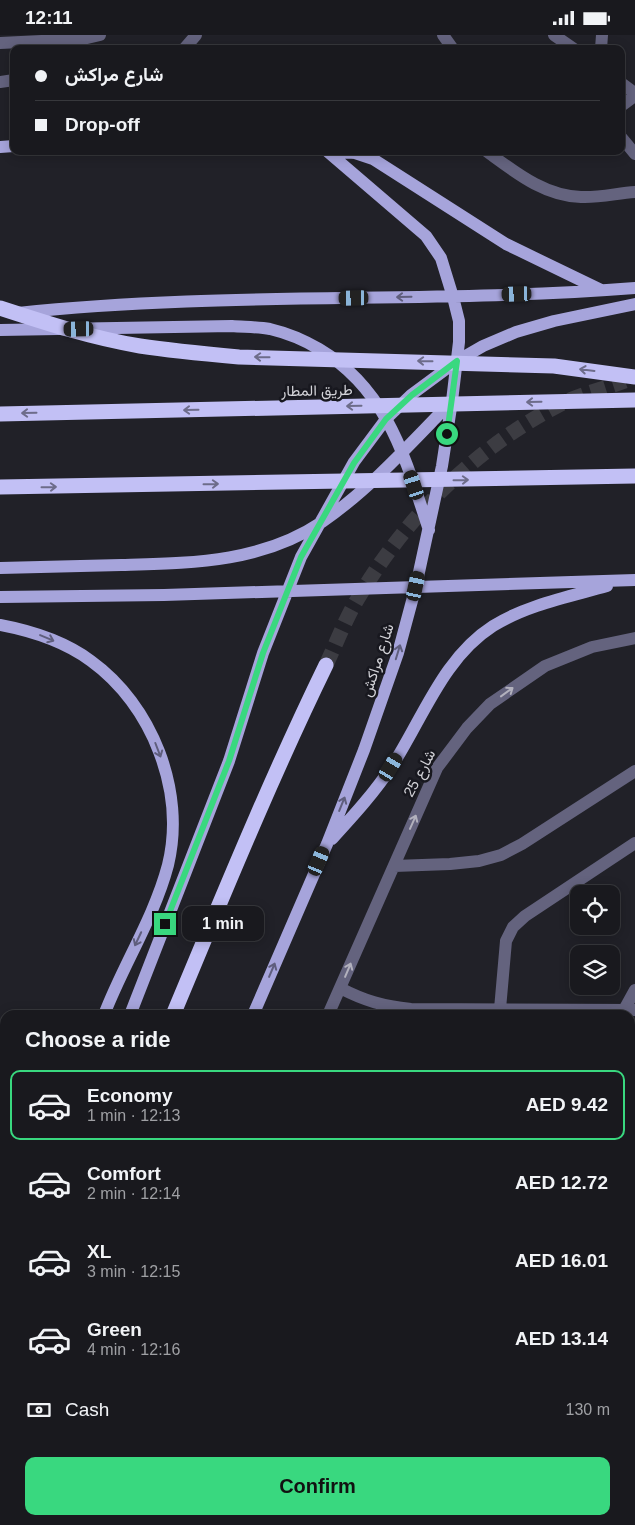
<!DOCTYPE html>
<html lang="en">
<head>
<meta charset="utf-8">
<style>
  body { margin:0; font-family:Helvetica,Vazirmatn,sans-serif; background:#26262b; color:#f1f3f6; height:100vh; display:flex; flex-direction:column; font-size:19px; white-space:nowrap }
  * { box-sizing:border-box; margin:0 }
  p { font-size:16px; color:#9fa0a4 }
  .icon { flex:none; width:28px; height:28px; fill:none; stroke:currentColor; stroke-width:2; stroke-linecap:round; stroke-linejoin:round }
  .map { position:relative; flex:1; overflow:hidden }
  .side { position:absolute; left:0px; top:975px; width:635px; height:515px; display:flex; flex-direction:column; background:#19191e; border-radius:15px 15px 0 0; box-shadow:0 2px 12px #0003,0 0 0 1px #37383c }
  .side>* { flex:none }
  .banner { position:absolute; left:10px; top:10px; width:615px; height:110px; border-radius:10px; box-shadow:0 2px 12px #0003,0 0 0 1px #37383c; display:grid; align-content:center; height:110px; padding:0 25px; background:#19191e }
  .tools { position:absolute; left:570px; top:850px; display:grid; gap:10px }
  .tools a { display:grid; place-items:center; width:50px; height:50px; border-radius:10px; background:#19191e; box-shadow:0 2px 12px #0003,0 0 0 1px #37383c; font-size:25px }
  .end { position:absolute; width:22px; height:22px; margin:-11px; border:6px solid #39d87f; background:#111; box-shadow:0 0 0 2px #111 }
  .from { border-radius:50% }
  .bubble { position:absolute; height:35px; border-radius:10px; background:#19191e; box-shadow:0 2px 12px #0003,0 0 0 1px #37383c; font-size:16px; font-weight:800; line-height:35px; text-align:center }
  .car { position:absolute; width:15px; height:30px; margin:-15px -8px; border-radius:6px; box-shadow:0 0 4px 1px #0007; background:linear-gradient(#222 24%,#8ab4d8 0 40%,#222 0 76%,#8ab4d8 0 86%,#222 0) }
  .banner b { display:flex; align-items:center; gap:18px; height:48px; font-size:19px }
  .banner b+b { border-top:1px solid #37383c }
  .banner i { width:12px; height:12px; background:#f1f3f6 }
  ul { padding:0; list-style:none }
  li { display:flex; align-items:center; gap:15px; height:70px; margin:0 10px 8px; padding:0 15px; border:2px solid transparent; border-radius:10px }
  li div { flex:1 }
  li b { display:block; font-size:19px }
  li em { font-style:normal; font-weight:800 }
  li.selected { border-color:#39d87f }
  li>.icon { width:45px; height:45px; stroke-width:1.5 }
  h2 { padding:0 25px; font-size:22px; line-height:60px }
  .pay { display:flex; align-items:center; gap:12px; height:55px; padding:0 25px; font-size:19px }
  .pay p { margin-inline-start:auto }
  .action { display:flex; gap:10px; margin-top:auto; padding:10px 25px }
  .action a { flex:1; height:58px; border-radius:10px; background:#39d87f; color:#111; font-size:20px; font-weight:800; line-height:58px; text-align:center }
  .status { display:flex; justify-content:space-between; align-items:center; height:35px; padding:0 25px; background:#19191e; direction:ltr }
  .status svg { height:14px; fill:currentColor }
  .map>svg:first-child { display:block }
</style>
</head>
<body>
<div class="status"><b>12:11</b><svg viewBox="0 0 49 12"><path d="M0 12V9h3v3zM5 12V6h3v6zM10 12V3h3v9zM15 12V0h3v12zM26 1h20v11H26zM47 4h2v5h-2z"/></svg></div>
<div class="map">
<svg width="635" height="1490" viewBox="0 0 635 1490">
  <rect width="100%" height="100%" fill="#212128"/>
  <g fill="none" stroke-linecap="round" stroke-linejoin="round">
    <path stroke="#3c3c42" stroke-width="15" stroke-dasharray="15 8" stroke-linecap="butt" d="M 326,630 C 336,609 345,585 357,565 C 404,484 474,414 557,371 C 578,360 603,354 625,346"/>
    <path stroke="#64637e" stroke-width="12" d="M 443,0 L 453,14
      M 554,0 L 574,14
      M 0,8 L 83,4 L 100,0
      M 184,14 L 196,0
      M 601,14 L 602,0
      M 0,47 L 14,45
      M 621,48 L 635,58
      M 621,71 L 635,61
      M 621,102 L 635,119
      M 486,116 C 515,137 544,161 581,162 C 599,163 618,158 635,157
      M 394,831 L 450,829 L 479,826 L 501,820 L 522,809 L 635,736
      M 340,953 C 365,966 383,971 411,974 L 635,975
      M 500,974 L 506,906 L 513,892 L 525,881 L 635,808
      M 624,975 L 635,955
      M 328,980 L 437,733 L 467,693 L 490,669 L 545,631 L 592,612 L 635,603
      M 630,1331 L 635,1331
      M 630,1372 L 635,1372
      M 630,1440 L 635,1434
      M 289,1485 L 289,1490
      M 438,1485 L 439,1490
      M 489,1485 L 489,1490
      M 596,1485 L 596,1490"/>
    <path stroke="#a6a4db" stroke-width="12" d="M 0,112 L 14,111
      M 327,116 L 355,118 L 373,124 L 506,209 L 601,255
      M 18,278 C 223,256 430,269 635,253
      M 0,295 L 232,291 C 244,292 258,292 270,294 C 287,298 304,305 319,314 C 388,355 405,423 429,495
      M 0,533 C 40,532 81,531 121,530 C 191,528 261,528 322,487 C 370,454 411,408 452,366
      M 0,562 L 164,560 L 635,545
      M 0,590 C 32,596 64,606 91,626 C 152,670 186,756 168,830 C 154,883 123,930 104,980
      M 332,804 C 353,781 375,757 392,731 C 423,683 443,623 493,591 C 527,570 568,562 607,551
      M 130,980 L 229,726 L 263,618 L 301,522 L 354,427 L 386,384 L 411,360 L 457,326 L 483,311 L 516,297 L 554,286 L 635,269
      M 253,980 L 327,809 L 364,715 L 398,618 L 416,551 L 442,431 L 452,366 L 459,307 L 459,286 L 453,262 L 441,223 L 426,201 L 328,117
      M 0,1189 L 5,1179
      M 0,1256 L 5,1239
      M 0,1313 L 5,1300
      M 31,1490 L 33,1485"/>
    <path stroke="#c2c0f5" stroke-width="15" d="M 173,980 C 222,863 270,745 326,630
      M 0,1391 L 5,1379"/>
    <path stroke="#bdbdc2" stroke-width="4" stroke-dasharray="8 4" stroke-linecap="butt" d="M 0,1334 L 5,1334
      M 630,1357 L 635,1357"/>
    <path stroke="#c2c0f5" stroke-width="15" d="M 0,273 C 46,288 92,303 140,311 C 173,316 206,319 239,322 L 554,331 L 635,342
      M 0,379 L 635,365
      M 0,452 L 635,441"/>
  </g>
  <defs><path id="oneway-shaft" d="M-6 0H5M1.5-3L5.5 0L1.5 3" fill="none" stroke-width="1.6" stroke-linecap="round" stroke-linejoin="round" transform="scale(1.25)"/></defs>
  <g stroke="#5f5e7d">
    <use href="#oneway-shaft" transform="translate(404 262) rotate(179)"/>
    <use href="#oneway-shaft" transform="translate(47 603) rotate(23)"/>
    <use href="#oneway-shaft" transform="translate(398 617) rotate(-73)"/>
    <use href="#oneway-shaft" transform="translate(158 715) rotate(69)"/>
    <use href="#oneway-shaft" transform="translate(342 769) rotate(-68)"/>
    <use href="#oneway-shaft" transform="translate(138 904) rotate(115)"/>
    <use href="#oneway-shaft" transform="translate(272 935) rotate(-67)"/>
  </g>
  <g stroke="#6d6c8a">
    <use href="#oneway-shaft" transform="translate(262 322) rotate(-179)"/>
    <use href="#oneway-shaft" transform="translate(425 326) rotate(-179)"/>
    <use href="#oneway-shaft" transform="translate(587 335) rotate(-173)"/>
    <use href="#oneway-shaft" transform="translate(534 367) rotate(179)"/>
    <use href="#oneway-shaft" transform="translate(354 371) rotate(179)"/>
    <use href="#oneway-shaft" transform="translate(191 375) rotate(179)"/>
    <use href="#oneway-shaft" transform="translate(29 378) rotate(179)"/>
    <use href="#oneway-shaft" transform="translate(461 445) rotate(-1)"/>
    <use href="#oneway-shaft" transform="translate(211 449) rotate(-1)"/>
    <use href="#oneway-shaft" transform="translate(49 452) rotate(-1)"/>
  </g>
  <g stroke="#b2b1bd">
    <use href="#oneway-shaft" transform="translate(507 657) rotate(-36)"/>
    <use href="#oneway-shaft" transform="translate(413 787) rotate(-66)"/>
    <use href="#oneway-shaft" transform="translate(348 935) rotate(-67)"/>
  </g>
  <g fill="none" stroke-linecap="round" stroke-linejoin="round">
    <path stroke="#39d87f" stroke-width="6" d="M 165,889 L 229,726 L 263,618 L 301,522 L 354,428 L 386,384 L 412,360 L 457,326 L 447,399"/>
  </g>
  <g text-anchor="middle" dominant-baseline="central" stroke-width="5" stroke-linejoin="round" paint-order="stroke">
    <g font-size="15" fill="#d3d3d8" stroke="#18181f">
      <text transform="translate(317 355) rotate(-1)">طريق المطار</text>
      <text transform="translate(377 625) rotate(-72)">شارع مراكش</text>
      <text transform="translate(419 738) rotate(-62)">شارع 25</text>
    </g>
  </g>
</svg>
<div class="tools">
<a><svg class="icon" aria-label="locate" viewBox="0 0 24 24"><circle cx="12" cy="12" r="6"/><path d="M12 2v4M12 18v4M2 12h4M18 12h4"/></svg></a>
<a><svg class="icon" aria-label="layers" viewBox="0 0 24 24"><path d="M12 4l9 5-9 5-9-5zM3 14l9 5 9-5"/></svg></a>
</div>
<i class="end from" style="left:447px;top:399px"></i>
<i class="end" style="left:165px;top:889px"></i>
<div class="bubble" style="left:182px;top:871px;width:82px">1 min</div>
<i class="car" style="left:517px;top:259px;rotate:268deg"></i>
<i class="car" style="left:354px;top:263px;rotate:269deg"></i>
<i class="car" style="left:79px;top:294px;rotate:269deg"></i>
<i class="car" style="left:414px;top:450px;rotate:342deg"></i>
<i class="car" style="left:416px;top:551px;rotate:12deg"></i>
<i class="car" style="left:391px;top:732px;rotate:31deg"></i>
<i class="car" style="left:319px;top:826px;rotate:23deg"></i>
<div class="banner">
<b><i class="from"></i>شارع مراكش</b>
<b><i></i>Drop-off</b>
</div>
<section class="side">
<h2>Choose a ride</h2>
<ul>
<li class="selected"><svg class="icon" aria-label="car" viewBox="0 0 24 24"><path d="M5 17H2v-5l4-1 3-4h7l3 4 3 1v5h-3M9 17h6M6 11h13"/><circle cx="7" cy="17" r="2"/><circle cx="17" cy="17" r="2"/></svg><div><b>Economy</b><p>1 min · 12:13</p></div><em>AED 9.42</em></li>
<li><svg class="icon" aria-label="car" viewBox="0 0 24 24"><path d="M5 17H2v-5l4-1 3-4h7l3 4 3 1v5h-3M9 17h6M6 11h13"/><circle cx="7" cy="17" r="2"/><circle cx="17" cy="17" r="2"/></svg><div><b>Comfort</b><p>2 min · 12:14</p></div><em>AED 12.72</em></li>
<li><svg class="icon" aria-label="car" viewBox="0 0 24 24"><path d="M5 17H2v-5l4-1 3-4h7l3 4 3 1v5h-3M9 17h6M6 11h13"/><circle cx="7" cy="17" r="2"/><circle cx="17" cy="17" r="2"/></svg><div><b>XL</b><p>3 min · 12:15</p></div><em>AED 16.01</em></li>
<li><svg class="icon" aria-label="car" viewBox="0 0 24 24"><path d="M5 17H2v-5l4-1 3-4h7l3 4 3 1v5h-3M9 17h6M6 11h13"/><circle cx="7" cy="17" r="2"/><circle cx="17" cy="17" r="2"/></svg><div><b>Green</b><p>4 min · 12:16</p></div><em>AED 13.14</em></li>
</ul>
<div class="pay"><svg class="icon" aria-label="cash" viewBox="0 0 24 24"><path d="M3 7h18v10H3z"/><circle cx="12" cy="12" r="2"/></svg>Cash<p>130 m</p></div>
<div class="action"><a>Confirm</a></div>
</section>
</div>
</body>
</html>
